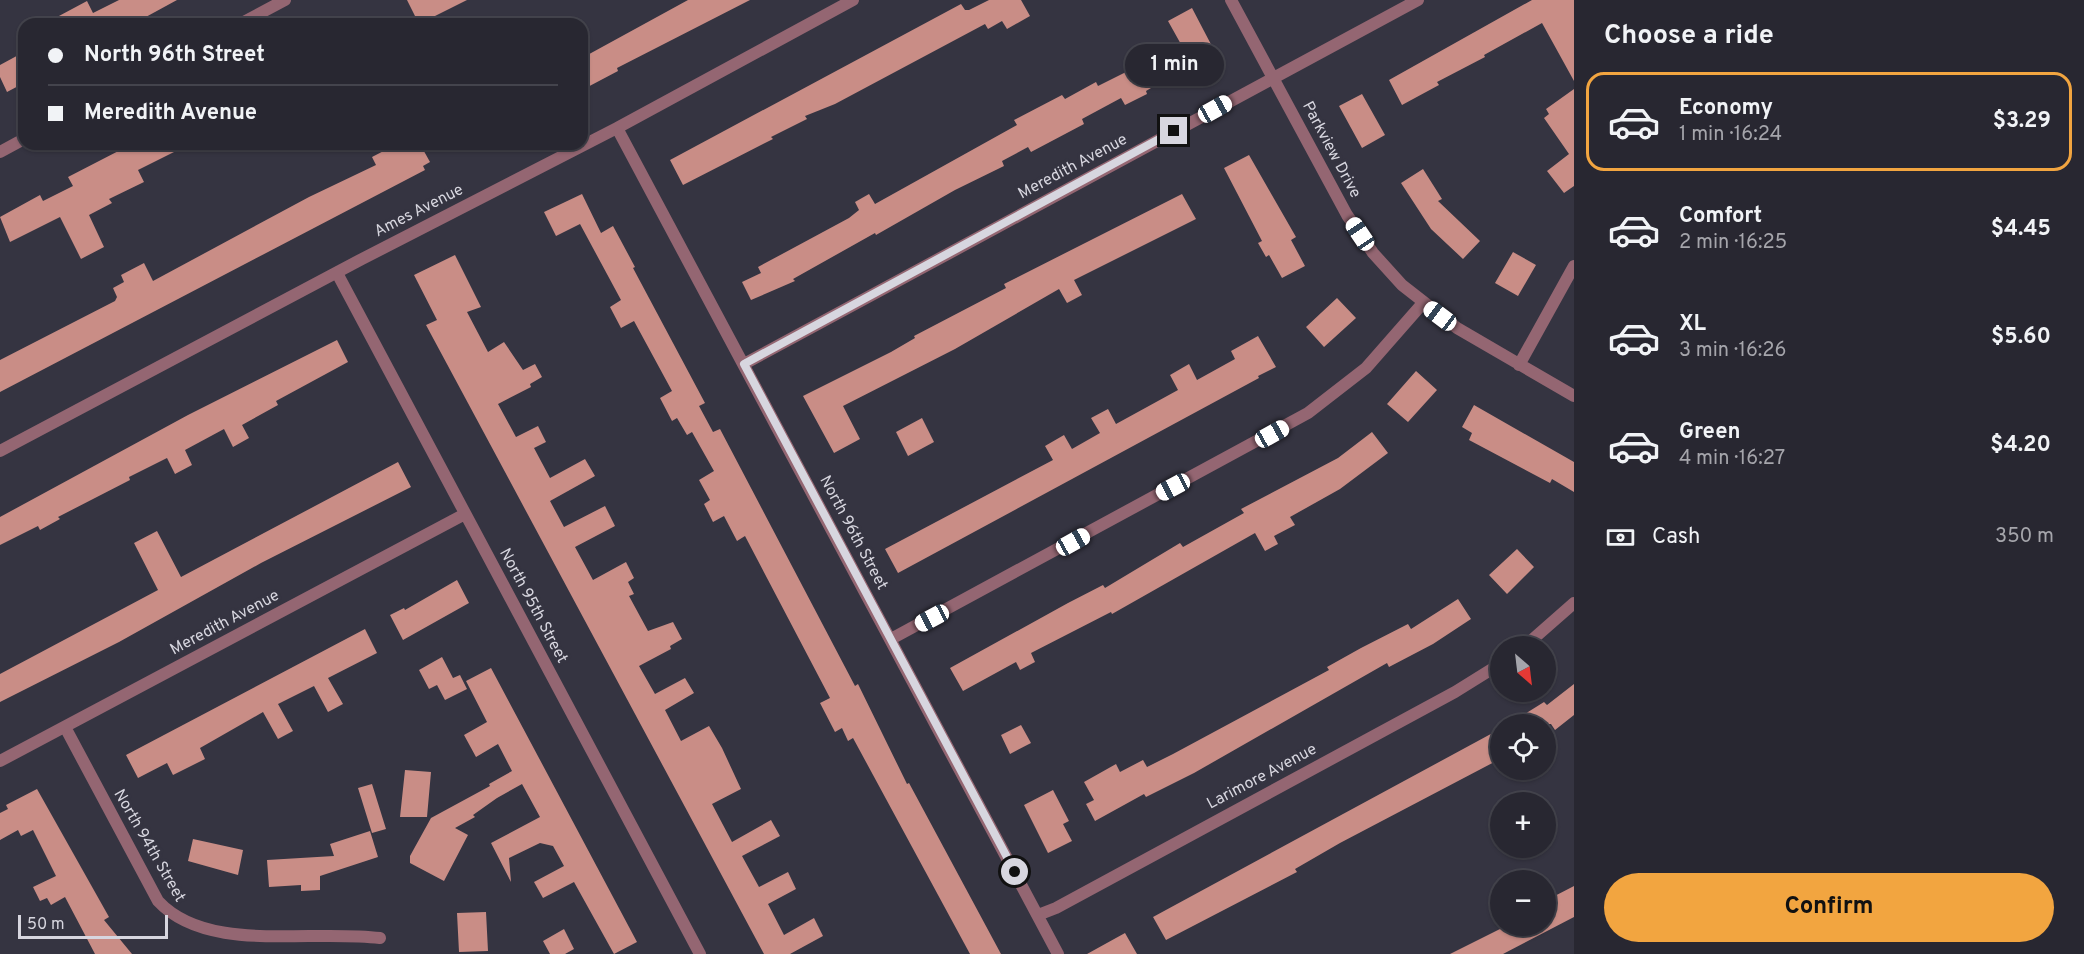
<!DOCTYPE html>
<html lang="en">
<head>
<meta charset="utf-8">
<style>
  body { margin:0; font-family:Overpass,sans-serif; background:#34333d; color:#f1f3f6; height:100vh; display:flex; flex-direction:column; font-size:22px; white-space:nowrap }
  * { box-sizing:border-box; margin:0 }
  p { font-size:20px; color:#a5a5ab }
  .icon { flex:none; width:33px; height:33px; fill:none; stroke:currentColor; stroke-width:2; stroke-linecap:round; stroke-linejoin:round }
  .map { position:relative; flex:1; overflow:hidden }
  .sheet { display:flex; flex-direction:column; background:#282731; width:510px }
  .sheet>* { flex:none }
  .top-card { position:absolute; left:18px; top:18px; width:570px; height:132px; border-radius:18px; box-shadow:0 2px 4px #0004,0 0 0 2px #44444d; display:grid; align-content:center; height:132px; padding:0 30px; background:#282731 }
  .needle { width:39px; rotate:152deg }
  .fabs { position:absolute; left:1490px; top:636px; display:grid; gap:12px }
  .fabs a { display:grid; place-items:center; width:66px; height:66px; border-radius:50%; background:#282731; box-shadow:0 2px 4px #0004,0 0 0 2px #44444d; font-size:30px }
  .scale { position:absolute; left:18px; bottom:15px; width:150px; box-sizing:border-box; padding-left:6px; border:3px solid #d7d6df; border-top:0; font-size:16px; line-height:21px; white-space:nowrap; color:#d7d6df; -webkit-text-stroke:4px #353441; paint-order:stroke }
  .end { position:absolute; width:27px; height:27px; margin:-14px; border:8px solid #d7d6df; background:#111; box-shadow:0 0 0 3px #111 }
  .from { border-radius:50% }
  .bubble { position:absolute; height:42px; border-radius:21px; background:#282731; box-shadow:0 2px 4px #0004,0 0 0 2px #44444d; font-size:20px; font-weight:700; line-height:42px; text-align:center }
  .car { position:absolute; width:18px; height:36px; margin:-18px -9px; border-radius:8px; box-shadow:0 0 4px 2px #0007; background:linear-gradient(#fff 24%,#345 0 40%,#fff 0 76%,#345 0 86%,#fff 0) }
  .top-card b { display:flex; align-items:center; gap:21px; height:57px; font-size:22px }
  .top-card b+b { border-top:2px solid #44444d }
  .top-card i { width:15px; height:15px; background:#f1f3f6 }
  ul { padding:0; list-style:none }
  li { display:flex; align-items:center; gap:18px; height:99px; margin:0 12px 9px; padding:0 18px; border:3px solid transparent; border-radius:18px }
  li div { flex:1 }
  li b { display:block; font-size:22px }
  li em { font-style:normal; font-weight:700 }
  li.on { border-color:#f2a540 }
  li>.icon { width:54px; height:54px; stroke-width:1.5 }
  h2 { padding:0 30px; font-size:27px; line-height:72px }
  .pay { display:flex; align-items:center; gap:15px; height:66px; padding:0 30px; font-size:22px }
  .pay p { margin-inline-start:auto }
  .cta { display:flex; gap:12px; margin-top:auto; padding:12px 30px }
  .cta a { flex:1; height:69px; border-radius:36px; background:#f2a540; color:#111; font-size:24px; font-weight:700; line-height:69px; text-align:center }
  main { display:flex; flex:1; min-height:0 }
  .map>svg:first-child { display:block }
</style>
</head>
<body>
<main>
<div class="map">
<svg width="1574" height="954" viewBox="0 0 1574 954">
  <rect width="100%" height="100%" fill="#353441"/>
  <path fill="#c98d86" d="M 119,0 L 177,0 L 133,24 L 44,24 L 87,1 L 93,13 Z
    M 407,0 L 467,0 L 419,24 Z
    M 688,0 L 750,0 L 617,68 L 618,71 L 582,90 L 582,58 Z
    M 989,0 L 1021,0 L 1030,16 L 1007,29 L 1002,21 L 988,29 L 985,24 L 835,104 L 805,116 L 807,119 L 771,137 L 773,139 L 683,185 L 670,160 L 961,4 L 965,10 L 969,10 Z
    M 1532,0 L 1574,0 L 1574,81 L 1542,23 L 1484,55 L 1485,57 L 1437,82 L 1439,85 L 1402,105 L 1389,80 Z
    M 1192,8 L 1215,52 L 1192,64 L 1168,21 Z
    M 24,52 L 24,83 L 7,92 L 0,77 L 0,65 Z
    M 1150,60 L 1157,73 L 1152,76 L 1156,85 L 1146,91 L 1147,94 L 1125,105 L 1121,98 L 1082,119 L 1084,124 L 1031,152 L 1028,147 L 1002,161 L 1004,166 L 955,190 L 876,235 L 875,233 L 793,279 L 795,281 L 751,300 L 742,282 L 761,273 L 758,267 L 849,218 L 859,210 L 855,202 L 869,194 L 875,204 L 1017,125 L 1014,120 L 1062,95 L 1065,99 L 1096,82 L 1098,86 Z
    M 1574,89 L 1574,186 L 1564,193 L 1547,171 L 1569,154 L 1544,118 L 1549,114 L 1546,109 Z
    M 1362,94 L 1385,135 L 1362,148 L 1339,106 Z
    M 132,144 L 190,144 L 138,170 L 144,182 L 109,199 L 112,203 L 89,215 L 104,247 L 81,259 L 60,217 L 10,242 L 0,217 L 40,195 L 43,201 L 73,186 L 68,177 Z
    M 397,144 L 420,144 L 430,162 L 423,166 L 425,170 L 0,392 L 0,360 L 115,301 L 117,297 L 113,288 L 124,282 L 121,275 L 144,263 L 153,281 L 309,197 L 376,165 L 372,157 Z
    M 1249,155 L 1296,237 L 1291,240 L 1305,266 L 1282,278 L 1269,255 L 1266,257 L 1258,243 L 1262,241 L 1224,168 Z
    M 1423,169 L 1442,199 L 1438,201 L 1480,241 L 1463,259 L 1431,229 L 1401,183 Z
    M 582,194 L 601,233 L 613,226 L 635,267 L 633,268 L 705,403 L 699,406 L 713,432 L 720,429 L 855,686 L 858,684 L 907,784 L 909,783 L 1001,954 L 970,954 L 853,738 L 848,741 L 842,728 L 835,732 L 820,703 L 830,698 L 745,536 L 737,541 L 724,516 L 713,522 L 704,504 L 710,500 L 699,480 L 714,471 L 692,432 L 687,435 L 677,418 L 672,421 L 660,398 L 672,391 L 634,321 L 621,328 L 610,307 L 621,300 L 580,224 L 556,236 L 544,212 Z
    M 1182,194 L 1196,219 L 1074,280 L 1082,295 L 1067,303 L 1059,289 L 955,349 L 843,406 L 860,439 L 834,453 L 803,396 L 891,352 L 915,338 L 914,336 L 1006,288 L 1004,284 Z
    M 1513,252 L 1536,265 L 1518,296 L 1495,283 Z
    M 455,255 L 481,307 L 467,312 L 488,352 L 504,342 L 523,370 L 535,364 L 542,377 L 530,384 L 531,387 L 498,404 L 516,437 L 538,426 L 546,442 L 534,448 L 550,478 L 585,459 L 595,476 L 550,501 L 564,527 L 605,506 L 615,526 L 575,547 L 593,580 L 626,562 L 634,578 L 628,582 L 634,594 L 629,596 L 648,631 L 673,622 L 682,639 L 670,646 L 671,649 L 639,666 L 655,694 L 685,678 L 694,693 L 665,710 L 681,741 L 709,726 L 722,748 L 741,789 L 712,804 L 732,842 L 771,820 L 780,836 L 742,856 L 759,887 L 788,872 L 796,889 L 768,904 L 784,935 L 814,918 L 823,936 L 790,954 L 764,954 L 426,325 L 437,320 L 414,275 Z
    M 1337,298 L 1356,318 L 1324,347 L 1306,327 Z
    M 1258,336 L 1276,367 L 1258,376 L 1259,378 L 898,573 L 885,549 L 1053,460 L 1045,446 L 1064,435 L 1072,449 L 1100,433 L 1091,418 L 1108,409 L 1116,424 L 1178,390 L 1170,375 L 1189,364 L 1197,380 L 1235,359 L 1231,351 Z
    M 337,340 L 348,362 L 276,401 L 278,405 L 242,425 L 249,438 L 233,447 L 224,429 L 185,450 L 192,465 L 175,474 L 167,458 L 129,477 L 130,480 L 58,517 L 60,519 L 40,530 L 38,526 L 0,545 L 0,517 L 188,415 Z
    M 1416,371 L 1437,390 L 1408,422 L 1387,404 Z
    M 1474,405 L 1574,462 L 1574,492 L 1552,479 L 1550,483 L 1469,440 L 1472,433 L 1462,427 Z
    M 922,418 L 934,442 L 908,456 L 896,432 Z
    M 1372,432 L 1388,453 L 1340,489 L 1290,517 L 1295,525 L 1274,536 L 1278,544 L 1265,551 L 1255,533 L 1112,614 L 1111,612 L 1031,653 L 1035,662 L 1020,670 L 1016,662 L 963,691 L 950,668 L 1068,603 L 1103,585 L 1105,588 L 1180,543 L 1183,547 L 1244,513 L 1241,509 L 1338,458 Z
    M 398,462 L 411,487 L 261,563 L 119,642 L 0,702 L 0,674 L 158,590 L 134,543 L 157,531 L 181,577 Z
    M 1517,549 L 1534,567 L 1507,594 L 1489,575 Z
    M 457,580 L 469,603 L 403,640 L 390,615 L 404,608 L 405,610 Z
    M 1458,599 L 1471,619 L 1433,644 L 1389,667 L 1387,663 L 1194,773 L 1146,797 L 1144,794 L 1095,821 L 1086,804 L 1094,800 L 1084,782 L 1116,764 L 1120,772 L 1143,760 L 1147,767 L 1173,754 L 1329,670 L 1327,667 L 1361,648 L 1408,624 L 1411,629 Z
    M 365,629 L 377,653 L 328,678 L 343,704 L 328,712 L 314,686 L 278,704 L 293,731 L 278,739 L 263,712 L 200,748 L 205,759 L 173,775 L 167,763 L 138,778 L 126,755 Z
    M 442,657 L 453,678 L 460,675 L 467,689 L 445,700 L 437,685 L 429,689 L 419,670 Z
    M 491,668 L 637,942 L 614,954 L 574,882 L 543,898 L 534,882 L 564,866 L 553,846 L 540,843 L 509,858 L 511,882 L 491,843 L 540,817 L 522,784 L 497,798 L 473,815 L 475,817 L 455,828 L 468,835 L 444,881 L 410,863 L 410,856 L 431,818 L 490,786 L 489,784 L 512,771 L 498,744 L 476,757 L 464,735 L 487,722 L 466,681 Z
    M 1574,684 L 1574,715 L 1555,730 L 1551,724 L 1509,724 L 1544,702 L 1547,705 Z
    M 1021,725 L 1031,743 L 1010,754 L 1001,735 Z
    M 1500,729 L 1500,759 L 1340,843 L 1295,869 L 1297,872 L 1166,940 L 1153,917 Z
    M 405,770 L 431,772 L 427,817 L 400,817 Z
    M 372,784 L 386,829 L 372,833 L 358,788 Z
    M 37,789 L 109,917 L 104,920 L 132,954 L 95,954 L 65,897 L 51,905 L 47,898 L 40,901 L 33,887 L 56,876 L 33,830 L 21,836 L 18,830 L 0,840 L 0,813 L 8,809 L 6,805 Z
    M 1053,790 L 1069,821 L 1063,824 L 1072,841 L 1048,853 L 1024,805 Z
    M 370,831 L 378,857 L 320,876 L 320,890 L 301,891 L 301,885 L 269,887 L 267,860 L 334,856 L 330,844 Z
    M 193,839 L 243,850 L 238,875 L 188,861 Z
    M 1574,886 L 1574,917 L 1503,954 L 1450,954 L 1506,926 L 1545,926 L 1545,901 Z
    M 486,912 L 488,951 L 459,952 L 457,913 Z
    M 564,929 L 574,949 L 565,954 L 550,954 L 543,941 Z
    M 1125,933 L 1137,954 L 1087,954 Z"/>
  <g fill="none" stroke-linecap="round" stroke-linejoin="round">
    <path stroke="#946672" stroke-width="12" d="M 1231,0 L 1347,215 L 1373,253 L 1402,285 L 1457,328 L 1574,396
      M 240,24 L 285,0
      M 617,128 L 1058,954
      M 0,152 L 24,139
      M 337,273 L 700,954
      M 744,364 L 1418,0
      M 1519,365 L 1574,266
      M 0,451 L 362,259 L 617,128 L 853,0
      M 891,639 L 1308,413 L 1366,368 L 1423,303
      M 1525,646 L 1574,603
      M 65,727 L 158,901 C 207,954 308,929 380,938
      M 0,761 L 465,514
      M 1038,915 L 1056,908 L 1455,692 L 1500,664"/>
  </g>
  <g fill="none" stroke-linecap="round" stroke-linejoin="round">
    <path stroke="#d7d6df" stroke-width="8" d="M 1015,872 L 744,364 L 1174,131"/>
  </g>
  <g text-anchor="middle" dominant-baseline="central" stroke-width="6" stroke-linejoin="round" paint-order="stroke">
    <g font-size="16" fill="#d7d6df" stroke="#353441">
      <text transform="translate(1331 150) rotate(62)">Parkview Drive</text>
      <text transform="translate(1073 167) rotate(-28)">Meredith Avenue</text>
      <text transform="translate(419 211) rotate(-27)">Ames Avenue</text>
      <text transform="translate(853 533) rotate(62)">North 96th Street</text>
      <text transform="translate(533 606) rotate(62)">North 95th Street</text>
      <text transform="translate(225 623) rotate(-28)">Meredith Avenue</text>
      <text transform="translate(1262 777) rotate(-28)">Larimore Avenue</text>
      <text transform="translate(149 846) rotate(60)">North 94th Street</text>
    </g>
  </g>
</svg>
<div class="fabs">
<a><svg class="needle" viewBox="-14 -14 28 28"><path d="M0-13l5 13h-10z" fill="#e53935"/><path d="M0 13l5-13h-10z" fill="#a5a5ab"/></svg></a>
<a><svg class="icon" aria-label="locate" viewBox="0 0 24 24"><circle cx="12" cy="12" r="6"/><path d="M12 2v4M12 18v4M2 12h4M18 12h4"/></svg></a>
<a>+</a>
<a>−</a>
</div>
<div class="scale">50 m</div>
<i class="end from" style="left:1015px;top:872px"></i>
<i class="end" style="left:1174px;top:131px"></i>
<div class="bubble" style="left:1125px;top:44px;width:99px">1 min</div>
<i class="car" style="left:1215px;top:109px;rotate:61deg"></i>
<i class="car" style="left:1360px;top:234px;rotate:326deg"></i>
<i class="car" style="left:1440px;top:316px;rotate:307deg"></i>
<i class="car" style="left:1272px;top:434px;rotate:61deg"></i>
<i class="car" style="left:1173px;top:487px;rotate:242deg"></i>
<i class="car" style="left:1073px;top:542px;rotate:61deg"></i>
<i class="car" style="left:932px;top:618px;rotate:242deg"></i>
<div class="top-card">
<b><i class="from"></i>North 96th Street</b>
<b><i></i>Meredith Avenue</b>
</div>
</div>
<section class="sheet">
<h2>Choose a ride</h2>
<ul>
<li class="on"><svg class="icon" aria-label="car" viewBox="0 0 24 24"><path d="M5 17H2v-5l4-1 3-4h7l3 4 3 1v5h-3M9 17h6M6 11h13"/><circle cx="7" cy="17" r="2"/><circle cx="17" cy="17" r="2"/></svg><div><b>Economy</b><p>1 min · 16:24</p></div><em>$3.29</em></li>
<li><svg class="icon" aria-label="car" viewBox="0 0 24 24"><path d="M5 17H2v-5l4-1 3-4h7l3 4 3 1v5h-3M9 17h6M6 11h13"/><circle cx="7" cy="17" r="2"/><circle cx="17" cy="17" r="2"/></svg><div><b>Comfort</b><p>2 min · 16:25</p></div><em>$4.45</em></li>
<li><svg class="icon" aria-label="car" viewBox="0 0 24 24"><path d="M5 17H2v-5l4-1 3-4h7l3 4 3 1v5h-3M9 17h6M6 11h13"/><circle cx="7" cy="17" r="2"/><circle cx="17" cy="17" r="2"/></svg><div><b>XL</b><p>3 min · 16:26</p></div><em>$5.60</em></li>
<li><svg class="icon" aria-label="car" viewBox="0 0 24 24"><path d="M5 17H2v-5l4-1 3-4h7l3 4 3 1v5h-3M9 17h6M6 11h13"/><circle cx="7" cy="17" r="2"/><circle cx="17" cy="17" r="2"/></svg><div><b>Green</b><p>4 min · 16:27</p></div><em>$4.20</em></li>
</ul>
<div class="pay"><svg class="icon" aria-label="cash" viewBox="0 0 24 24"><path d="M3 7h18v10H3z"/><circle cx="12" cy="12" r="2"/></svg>Cash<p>350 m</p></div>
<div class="cta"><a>Confirm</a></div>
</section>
</main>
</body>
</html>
